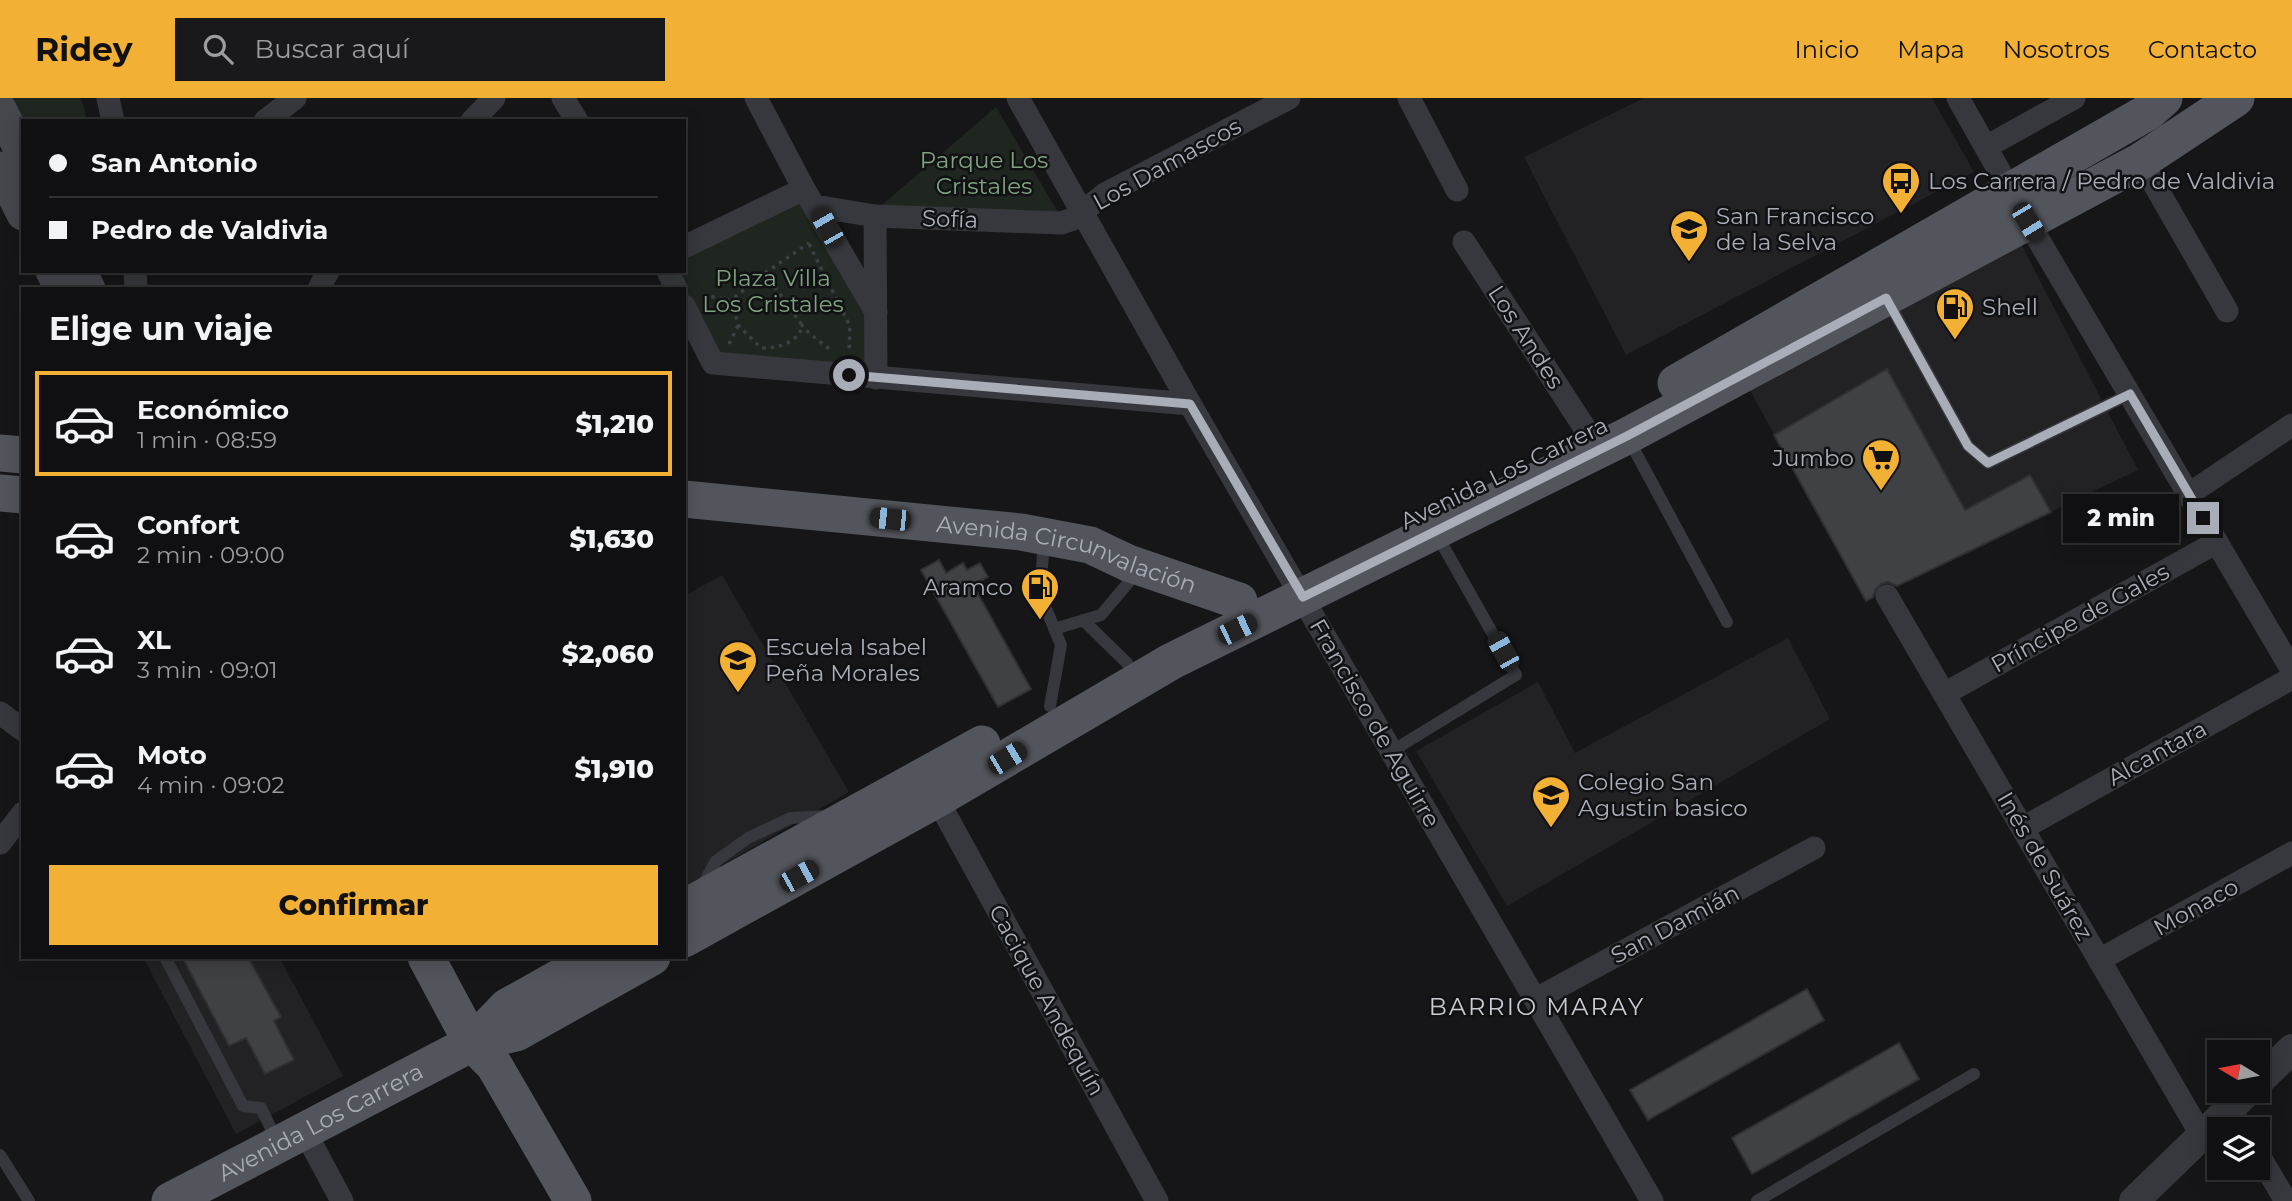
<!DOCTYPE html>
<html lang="es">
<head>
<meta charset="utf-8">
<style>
  body { margin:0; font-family:Montserrat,sans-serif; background:#19191b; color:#f1f3f6; height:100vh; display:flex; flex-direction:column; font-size:26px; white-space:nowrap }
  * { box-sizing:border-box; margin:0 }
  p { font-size:23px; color:#9c9d9f }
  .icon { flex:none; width:38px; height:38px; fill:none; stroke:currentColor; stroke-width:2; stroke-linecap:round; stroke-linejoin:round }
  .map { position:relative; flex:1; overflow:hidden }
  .side { position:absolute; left:21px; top:189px; width:665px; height:672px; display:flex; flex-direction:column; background:#101012; border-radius:0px; box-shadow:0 4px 18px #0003,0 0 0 2px #303032 }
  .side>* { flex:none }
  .top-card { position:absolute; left:21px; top:21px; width:665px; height:154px; border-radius:0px; box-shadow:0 4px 18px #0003,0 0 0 2px #303032; display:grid; align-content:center; height:154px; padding:0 28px; background:#101012 }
  .needle { width:46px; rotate:280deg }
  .buttons { position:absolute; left:2207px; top:942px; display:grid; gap:14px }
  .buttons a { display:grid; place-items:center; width:63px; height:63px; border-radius:0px; background:#101012; box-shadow:0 4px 18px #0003,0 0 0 2px #303032; font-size:35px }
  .end { position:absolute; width:32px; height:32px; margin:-16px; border:9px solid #a8adb8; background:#111; box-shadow:0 0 0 4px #111 }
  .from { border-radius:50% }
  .bubble { position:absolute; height:49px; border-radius:0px; background:#101012; box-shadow:0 4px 18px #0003,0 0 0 2px #303032; font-size:23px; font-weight:800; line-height:49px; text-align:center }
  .car { position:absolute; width:21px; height:42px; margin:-21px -10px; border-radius:9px; box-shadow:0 0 5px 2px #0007; background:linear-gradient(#222 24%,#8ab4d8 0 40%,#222 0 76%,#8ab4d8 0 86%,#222 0) }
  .top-card b { display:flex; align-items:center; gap:24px; height:66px; font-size:26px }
  .top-card b+b { border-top:2px solid #303032 }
  .top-card i { width:18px; height:18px; background:#f1f3f6 }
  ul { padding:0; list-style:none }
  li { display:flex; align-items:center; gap:21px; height:105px; margin:0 14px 10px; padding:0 14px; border:4px solid transparent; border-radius:0px }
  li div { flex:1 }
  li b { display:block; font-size:26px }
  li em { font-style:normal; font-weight:800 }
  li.selected { border-color:#f2b134 }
  li>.icon { width:63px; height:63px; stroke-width:1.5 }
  h2 { padding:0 28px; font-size:32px; line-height:84px }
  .action { display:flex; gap:14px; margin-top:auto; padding:14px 28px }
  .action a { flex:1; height:80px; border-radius:0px; background:#f2b134; color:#111; font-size:28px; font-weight:800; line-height:80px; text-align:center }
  header { display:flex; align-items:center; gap:42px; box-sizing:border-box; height:98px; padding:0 35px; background:#f2b134; color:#111 }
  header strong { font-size:33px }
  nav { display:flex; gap:38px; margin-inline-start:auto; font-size:24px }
  .search { width:490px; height:63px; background:#19191b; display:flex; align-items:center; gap:18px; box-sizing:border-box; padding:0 24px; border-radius:0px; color:#9c9d9f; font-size:26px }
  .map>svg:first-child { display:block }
</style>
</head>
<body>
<header>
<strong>Ridey</strong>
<div class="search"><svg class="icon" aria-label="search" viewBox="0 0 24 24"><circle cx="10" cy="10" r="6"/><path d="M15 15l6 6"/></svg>Buscar aquí</div>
<nav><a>Inicio</a><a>Mapa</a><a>Nosotros</a><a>Contacto</a></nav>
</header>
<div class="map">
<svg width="2292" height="1103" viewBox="0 0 2292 1103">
  <rect width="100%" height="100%" fill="#161618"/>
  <path fill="#222225" d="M 1644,0 L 1932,0 L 1974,74 L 1626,257 L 1524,59 Z
    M 2020,144 L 2138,372 L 1866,503 L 1747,287 Z
    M 722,477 L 849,694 L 684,789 L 684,498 Z
    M 1788,540 L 1830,621 L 1507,808 L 1416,653 L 1538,584 L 1575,655 Z
    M 143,859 L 279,859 L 343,978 L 236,1036 Z"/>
  <path fill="#1e261f" d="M 7,0 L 80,0 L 84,9 L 87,23 L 23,23 Z
    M 996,9 L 1062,121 L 875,113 Z
    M 798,101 L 873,215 L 868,274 L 719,257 L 675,173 L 684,173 L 684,159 Z"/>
  <path fill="#404145" stroke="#303034" stroke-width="2" d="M 1887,271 L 1965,412 L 2030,377 L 2051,414 L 1897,488 L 1888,484 L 1881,486 L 1875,492 L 1873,499 L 1866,503 L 1774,337 Z
    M 939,462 L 946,475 L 963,465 L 967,472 L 980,465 L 988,479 L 973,487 L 1031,591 L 998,609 L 921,472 Z
    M 182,859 L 248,859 L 281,919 L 274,923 L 294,962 L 265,976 L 246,940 L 229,948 Z
    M 1807,891 L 1824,922 L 1648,1022 L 1630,992 Z
    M 1899,945 L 1919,981 L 1752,1076 L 1732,1040 Z"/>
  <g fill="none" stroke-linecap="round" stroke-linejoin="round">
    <path stroke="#3d3f44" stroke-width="3.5" stroke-dasharray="3.5 5" stroke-linecap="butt" d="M 809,146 L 850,228 L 849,255
      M 765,175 L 801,226 L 800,236 C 787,247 778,250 761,250 L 739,228 L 730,203 Z
      M 765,175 L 809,145
      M 703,197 L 729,202
      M 801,226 L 809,235 L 833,254
      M 729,246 L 738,228"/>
    <path stroke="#37383d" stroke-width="12" d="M 1888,203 L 1968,348 L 1988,365 L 2130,296
      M 1629,342 L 1727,524
      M 1044,443 L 1040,496 L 1061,547 L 1050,608
      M 1083,522 L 1127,565
      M 1054,531 L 1101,517 L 1139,472
      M 1392,653 L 1516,577 L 1437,437
      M 702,788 L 716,763 L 748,740 L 791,720 L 828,718
      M 165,859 L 243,1008 L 261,1010 L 277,1043
      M 0,1057 L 29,1103
      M 1757,1103 L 1974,976"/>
    <path stroke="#37383d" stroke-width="23" d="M 108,0 L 113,23
      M 563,0 L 577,23
      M 756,0 L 804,91 L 876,214
      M 1018,0 L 1190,306 L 1652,1103
      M 1409,0 L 1457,92
      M 1958,0 L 2028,124 L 2292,572
      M 265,23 L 295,0
      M 472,23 L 494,0
      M 1986,49 L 2074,0
      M 2141,63 L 2227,213
      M 815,108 L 875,118 L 1061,125 L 1073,121 L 1105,96 L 1289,0
      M 875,118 L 876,280
      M 1464,144 L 1588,335
      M 684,149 L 804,91
      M 135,173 L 136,191
      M 668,173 L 676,191
      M 319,191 L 328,173
      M 684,208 L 713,265 L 1190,306
      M 2189,396 L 2292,327
      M 1887,498 L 2202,1038
      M 1944,596 L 2217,444
      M 0,615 L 23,632
      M 937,701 L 1157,1103
      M 2023,730 L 2292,580
      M 0,745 L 23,715
      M 2099,862 L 2292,755
      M 1536,901 L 1814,750
      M 2230,1011 L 2242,1031
      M 304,1032 L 342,1103
      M 2258,1056 L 2286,1103"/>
    <path stroke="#37383d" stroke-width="30" d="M 2258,984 L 2292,951
      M 2134,1103 L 2249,992"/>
    <path stroke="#45474d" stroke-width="33" d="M 0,11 L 23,57
      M 0,70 L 23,116
      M 52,173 L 61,191
      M 80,173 L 89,191"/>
    <g stroke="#53555c" stroke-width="37">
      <path d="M 1676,285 L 2148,14 L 2164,0"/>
      <path d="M 0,355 L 23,357"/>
      <path d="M 0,395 L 23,397"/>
      <path id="s1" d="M 684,401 L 1021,434 L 1090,447 L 1128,465 L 1239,503"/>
      <path d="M 684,810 L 982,646"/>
      <path d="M 684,841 L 937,701 L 1172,563 L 1627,338 L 2141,63 L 2236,0"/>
      <path d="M 426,859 L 472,945 L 494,967 L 573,1103"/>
      <path d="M 472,945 L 507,909 L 596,859"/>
      <path id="s2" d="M 170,1103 L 472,945 L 516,935 L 652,859"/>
    </g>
  </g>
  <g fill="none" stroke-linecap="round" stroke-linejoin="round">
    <path stroke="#a8adb8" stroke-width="9" d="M 849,277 L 1190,306 L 1303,499 L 1627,338 L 1886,200 L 1968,348 L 1988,365 L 2130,296 L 2203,420"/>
  </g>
  <defs>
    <symbol id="bus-pin" viewBox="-11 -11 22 30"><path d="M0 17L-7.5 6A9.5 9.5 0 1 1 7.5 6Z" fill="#f2b134" stroke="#111113"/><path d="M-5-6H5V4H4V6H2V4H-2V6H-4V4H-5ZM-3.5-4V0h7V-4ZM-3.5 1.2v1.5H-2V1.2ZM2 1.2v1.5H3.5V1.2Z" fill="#111"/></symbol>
    <symbol id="school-pin" viewBox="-11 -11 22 30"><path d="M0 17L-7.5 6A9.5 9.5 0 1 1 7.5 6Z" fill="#f2b134" stroke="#111113"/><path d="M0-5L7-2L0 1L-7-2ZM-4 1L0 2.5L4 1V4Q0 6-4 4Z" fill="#111"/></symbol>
    <symbol id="fuel-pin" viewBox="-11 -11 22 30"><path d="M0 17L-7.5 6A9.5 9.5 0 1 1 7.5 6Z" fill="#f2b134" stroke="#111113"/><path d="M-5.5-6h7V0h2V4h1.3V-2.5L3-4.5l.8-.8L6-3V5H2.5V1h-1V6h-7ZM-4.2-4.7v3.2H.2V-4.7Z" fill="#111"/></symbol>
    <symbol id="supermarket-pin" viewBox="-11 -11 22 30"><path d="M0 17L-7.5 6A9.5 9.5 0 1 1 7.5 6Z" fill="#f2b134" stroke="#111113"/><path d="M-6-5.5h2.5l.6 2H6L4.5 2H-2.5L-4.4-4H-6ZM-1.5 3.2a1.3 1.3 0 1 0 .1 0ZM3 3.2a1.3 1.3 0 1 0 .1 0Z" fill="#111"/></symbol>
  </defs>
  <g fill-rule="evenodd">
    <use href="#bus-pin" x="1879" y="61" width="44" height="60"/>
    <use href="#school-pin" x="1667" y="109" width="44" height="60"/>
    <use href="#fuel-pin" x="1933" y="187" width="44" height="60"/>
    <use href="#supermarket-pin" x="1859" y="338" width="44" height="60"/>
    <use href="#fuel-pin" x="1018" y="467" width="44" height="60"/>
    <use href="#school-pin" x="716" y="540" width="44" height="60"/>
    <use href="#school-pin" x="1529" y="675" width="44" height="60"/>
  </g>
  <g text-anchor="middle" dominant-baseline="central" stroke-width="5" stroke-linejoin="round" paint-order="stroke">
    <g font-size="23" fill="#7fa381" stroke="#111113">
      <text x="984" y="62">Parque Los<tspan x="984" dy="26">Cristales</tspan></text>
      <text x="773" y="180">Plaza Villa<tspan x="773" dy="26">Los Cristales</tspan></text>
    </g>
    <g font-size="23" fill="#a8adb8" stroke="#111113">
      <text transform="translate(1167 66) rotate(-29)">Los Damascos</text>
      <text transform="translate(950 121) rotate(2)">Sofía</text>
      <text transform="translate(1526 239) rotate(57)">Los Andes</text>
      <text transform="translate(1504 375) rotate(-26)">Avenida Los Carrera</text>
      <text stroke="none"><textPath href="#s1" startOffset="388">Avenida Circunvalación</textPath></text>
      <text transform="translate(2080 520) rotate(-29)">Príncipe de Gales</text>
      <text transform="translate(1375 625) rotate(60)">Francisco de Aguirre</text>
      <text transform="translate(2157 655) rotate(-29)">Alcantara</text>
      <text transform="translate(2045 768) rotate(60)">Inés de Suárez</text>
      <text transform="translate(2196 809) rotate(-29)">Monaco</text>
      <text transform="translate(1675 826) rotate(-28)">San Damián</text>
      <text transform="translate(1047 902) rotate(61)">Cacique Andequín</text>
      <text stroke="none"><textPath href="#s2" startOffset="170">Avenida Los Carrera</textPath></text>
    </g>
    <g font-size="23" fill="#a8adb8" stroke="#111113" text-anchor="start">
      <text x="1928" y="83">Los Carrera / Pedro de Valdivia</text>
      <text x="1716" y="118">San Francisco<tspan x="1716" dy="26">de la Selva</tspan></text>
      <text x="1982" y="209">Shell</text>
      <text x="1854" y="360" text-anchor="end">Jumbo</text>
      <text x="1013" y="489" text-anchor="end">Aramco</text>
      <text x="765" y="549">Escuela Isabel<tspan x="765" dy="26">Peña Morales</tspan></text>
      <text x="1578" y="684">Colegio San<tspan x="1578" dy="26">Agustin basico</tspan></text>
    </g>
    <g font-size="24" letter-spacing="2" fill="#c9ccd4" stroke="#111113">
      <text x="1537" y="908">BARRIO MARAY</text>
    </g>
  </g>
</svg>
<div class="buttons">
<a><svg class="needle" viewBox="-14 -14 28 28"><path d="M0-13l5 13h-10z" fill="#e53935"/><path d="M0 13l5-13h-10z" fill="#9c9d9f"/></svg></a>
<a><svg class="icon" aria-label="layers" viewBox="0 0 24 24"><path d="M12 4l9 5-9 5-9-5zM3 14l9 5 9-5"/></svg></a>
</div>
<i class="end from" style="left:849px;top:277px"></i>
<i class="end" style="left:2203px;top:420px"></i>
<div class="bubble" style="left:2063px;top:396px;width:116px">2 min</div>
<i class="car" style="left:2028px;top:124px;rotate:149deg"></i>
<i class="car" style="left:827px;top:129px;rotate:330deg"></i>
<i class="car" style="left:890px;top:421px;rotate:276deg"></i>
<i class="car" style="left:1237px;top:531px;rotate:64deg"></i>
<i class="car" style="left:1503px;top:553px;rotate:331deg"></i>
<i class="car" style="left:1007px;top:660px;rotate:59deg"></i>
<i class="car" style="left:799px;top:778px;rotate:61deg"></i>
<div class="top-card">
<b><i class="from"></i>San Antonio</b>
<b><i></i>Pedro de Valdivia</b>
</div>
<section class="side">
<h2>Elige un viaje</h2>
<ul>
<li class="selected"><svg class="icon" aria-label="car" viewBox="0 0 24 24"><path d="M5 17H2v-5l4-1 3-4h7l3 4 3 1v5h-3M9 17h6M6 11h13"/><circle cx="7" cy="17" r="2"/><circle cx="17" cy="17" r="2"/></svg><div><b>Económico</b><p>1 min · 08:59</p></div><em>$1,210</em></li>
<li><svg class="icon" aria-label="car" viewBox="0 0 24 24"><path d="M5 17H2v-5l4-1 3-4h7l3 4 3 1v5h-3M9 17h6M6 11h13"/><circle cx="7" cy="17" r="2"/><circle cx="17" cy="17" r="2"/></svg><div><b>Confort</b><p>2 min · 09:00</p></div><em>$1,630</em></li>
<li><svg class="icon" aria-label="car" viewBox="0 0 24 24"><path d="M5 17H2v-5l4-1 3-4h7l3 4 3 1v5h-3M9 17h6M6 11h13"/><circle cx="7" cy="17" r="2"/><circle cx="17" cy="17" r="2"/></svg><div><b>XL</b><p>3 min · 09:01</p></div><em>$2,060</em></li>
<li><svg class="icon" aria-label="car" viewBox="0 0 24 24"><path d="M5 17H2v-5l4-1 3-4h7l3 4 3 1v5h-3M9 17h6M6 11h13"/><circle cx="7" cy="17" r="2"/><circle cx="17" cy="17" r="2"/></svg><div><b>Moto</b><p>4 min · 09:02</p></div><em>$1,910</em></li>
</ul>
<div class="action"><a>Confirmar</a></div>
</section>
</div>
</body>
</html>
